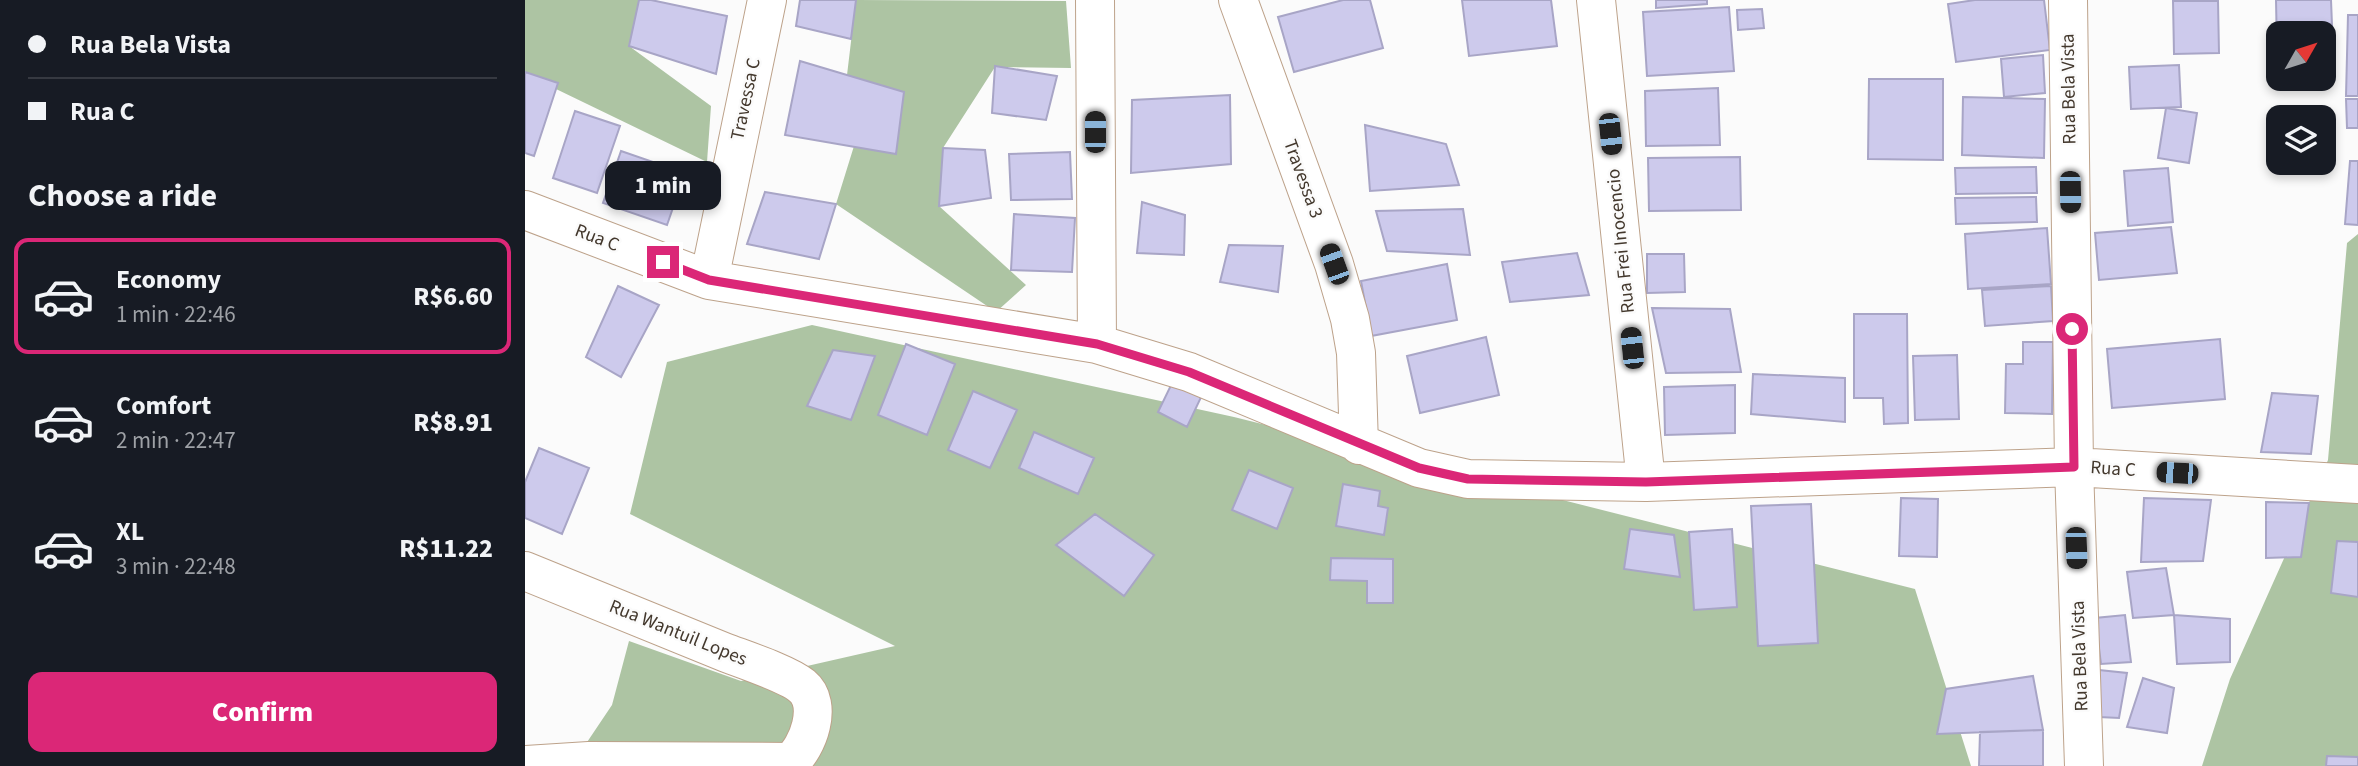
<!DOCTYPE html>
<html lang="en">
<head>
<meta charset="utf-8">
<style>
  body { margin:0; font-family:"Source Sans 3",sans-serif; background:#242831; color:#f1f3f6; height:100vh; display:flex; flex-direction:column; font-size:26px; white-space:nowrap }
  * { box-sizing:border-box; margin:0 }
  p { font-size:23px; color:#9ea1a6 }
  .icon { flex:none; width:38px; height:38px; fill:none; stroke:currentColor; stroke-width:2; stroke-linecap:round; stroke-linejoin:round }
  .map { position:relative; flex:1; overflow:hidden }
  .side { display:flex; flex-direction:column; background:#171b24; width:525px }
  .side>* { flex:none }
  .hud { display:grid; align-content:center; height:154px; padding:0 28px; background:#171b24 }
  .needle { width:46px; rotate:51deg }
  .fabs { position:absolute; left:1741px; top:21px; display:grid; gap:14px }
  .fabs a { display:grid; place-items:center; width:70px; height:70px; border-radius:14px; background:#171b24; box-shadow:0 4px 10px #0003; font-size:35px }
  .end { position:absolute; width:32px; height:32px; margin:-16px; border:9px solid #db2777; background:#fff; box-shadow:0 0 0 4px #fff }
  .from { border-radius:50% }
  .bubble { position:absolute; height:49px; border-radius:14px; background:#171b24; box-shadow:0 4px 10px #0003; font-size:23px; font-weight:800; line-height:49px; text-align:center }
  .car { position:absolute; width:21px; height:42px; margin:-21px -10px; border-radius:9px; box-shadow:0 0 5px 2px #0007; background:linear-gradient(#222 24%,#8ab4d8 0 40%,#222 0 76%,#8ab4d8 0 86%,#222 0) }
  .hud b { display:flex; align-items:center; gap:24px; height:66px; font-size:26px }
  .hud b+b { border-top:2px solid #363941 }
  .hud i { width:18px; height:18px; background:#f1f3f6 }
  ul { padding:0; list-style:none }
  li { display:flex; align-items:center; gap:21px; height:116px; margin:0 14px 10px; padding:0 14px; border:4px solid transparent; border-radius:14px }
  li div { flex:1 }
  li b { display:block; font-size:26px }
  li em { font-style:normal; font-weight:800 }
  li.current { border-color:#db2777 }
  li>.icon { width:63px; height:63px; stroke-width:1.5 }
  h2 { padding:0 28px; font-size:32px; line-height:84px }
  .button { display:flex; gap:14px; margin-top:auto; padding:14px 28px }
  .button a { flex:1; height:80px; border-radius:14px; background:#db2777; color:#fff; font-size:28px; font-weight:800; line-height:80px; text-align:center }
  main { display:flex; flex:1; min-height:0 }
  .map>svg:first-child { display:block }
</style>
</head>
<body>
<main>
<section class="side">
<div class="hud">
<b><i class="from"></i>Rua Bela Vista</b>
<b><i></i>Rua C</b>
</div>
<h2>Choose a ride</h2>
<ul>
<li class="current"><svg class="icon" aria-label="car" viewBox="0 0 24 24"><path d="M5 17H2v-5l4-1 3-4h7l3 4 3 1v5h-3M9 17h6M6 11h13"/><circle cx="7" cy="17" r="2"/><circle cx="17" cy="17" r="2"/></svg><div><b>Economy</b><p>1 min · 22:46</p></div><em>R$6.60</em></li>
<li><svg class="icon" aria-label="car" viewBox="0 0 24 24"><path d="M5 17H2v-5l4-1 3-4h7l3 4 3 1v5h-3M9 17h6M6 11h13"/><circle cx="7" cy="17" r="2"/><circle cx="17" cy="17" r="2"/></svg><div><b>Comfort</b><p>2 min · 22:47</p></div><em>R$8.91</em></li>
<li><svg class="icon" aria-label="car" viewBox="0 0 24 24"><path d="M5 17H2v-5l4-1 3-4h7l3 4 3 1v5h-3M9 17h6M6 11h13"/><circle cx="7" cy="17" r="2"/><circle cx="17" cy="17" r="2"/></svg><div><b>XL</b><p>3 min · 22:48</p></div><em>R$11.22</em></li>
</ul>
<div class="button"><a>Confirm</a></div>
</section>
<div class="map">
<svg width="1833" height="766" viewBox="0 0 1833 766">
  <rect width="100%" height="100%" fill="#fbfbfb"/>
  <path fill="#adc4a3" d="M 0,0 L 114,0 L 104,46 L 186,106 L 182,162 L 0,74 Z
    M 331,0 L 541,1 L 546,68 L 470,67 L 418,148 L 414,206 L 501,285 L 471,312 L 311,204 L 329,146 L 378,92 L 322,75 Z
    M 1833,234 L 1833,766 L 1677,766 L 1705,679 L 1803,460 L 1822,243 Z
    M 287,325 L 709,417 L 1390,589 L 1446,766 L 46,766 L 87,705 L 104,641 L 216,681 L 370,646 L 105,514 L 142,362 Z"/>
  <path fill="#cdcaec" stroke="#a8a5c6" stroke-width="2" d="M 114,0 L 126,0 L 202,16 L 191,74 L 104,46 Z
    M 275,0 L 331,0 L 326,39 L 271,26 Z
    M 818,0 L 845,0 L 858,48 L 769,72 L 753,17 Z
    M 937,0 L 1026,0 L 1032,46 L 944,56 Z
    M 1131,0 L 1182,0 L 1182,4 L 1131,8 Z
    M 1450,0 L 1519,0 L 1525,50 L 1431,62 L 1423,4 Z
    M 1751,0 L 1806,0 L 1808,50 L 1799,50 L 1799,33 L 1754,33 L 1752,52 Z
    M 1648,1 L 1693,1 L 1694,53 L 1649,54 Z
    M 1204,7 L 1209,71 L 1122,76 L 1118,12 Z
    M 1237,9 L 1239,28 L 1213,30 L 1212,10 Z
    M 1823,15 L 1833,15 L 1833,96 L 1821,96 Z
    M 1518,55 L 1520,93 L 1479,97 L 1476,59 Z
    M 275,61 L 379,92 L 371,154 L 260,135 Z
    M 1654,65 L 1656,107 L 1606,109 L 1604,67 Z
    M 470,66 L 532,76 L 521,120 L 467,113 Z
    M 0,72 L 33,83 L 9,156 L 0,153 Z
    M 1344,79 L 1418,79 L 1418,160 L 1343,159 Z
    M 1193,88 L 1195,145 L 1121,146 L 1120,91 Z
    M 705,95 L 706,164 L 606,173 L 607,100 Z
    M 1438,97 L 1520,99 L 1519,158 L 1437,155 Z
    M 1821,99 L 1833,99 L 1833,128 L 1822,128 Z
    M 1641,108 L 1672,113 L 1664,163 L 1633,158 Z
    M 50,111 L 95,126 L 72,193 L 28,178 Z
    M 840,125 L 921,144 L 934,185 L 845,191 Z
    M 418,148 L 460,150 L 466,198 L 414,206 Z
    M 96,151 L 160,173 L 142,225 L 78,203 Z
    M 545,152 L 547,199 L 486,200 L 484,154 Z
    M 1215,157 L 1216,210 L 1124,211 L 1123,158 Z
    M 1825,161 L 1833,161 L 1833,225 L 1820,224 Z
    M 1511,167 L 1512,193 L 1431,194 L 1430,168 Z
    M 1643,168 L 1648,222 L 1603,226 L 1599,171 Z
    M 240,192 L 311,204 L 294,259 L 222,244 Z
    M 1511,197 L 1512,222 L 1431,224 L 1430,198 Z
    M 617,202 L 660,215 L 659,255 L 612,253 Z
    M 938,209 L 945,255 L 862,251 L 851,211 Z
    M 489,214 L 550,218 L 547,272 L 486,270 Z
    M 1646,227 L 1652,273 L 1574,280 L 1570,233 Z
    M 1522,228 L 1526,284 L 1443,289 L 1440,234 Z
    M 704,245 L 758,246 L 753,292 L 695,282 Z
    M 1052,253 L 1064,295 L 985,302 L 977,262 Z
    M 1122,254 L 1159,254 L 1160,292 L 1122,293 Z
    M 922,264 L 932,320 L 846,336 L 836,281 Z
    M 93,286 L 134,305 L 96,377 L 61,357 Z
    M 1526,286 L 1528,321 L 1460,326 L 1457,290 Z
    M 1127,308 L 1205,309 L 1216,372 L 1141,373 Z
    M 1329,314 L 1382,314 L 1383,423 L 1359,424 L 1358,398 L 1329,398 Z
    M 961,337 L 974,395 L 895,413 L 882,356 Z
    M 1695,339 L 1700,399 L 1587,408 L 1582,349 Z
    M 1498,342 L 1528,342 L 1527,414 L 1480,413 L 1481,364 L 1498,364 Z
    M 381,344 L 430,364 L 402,435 L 353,415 Z
    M 308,350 L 350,356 L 326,420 L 282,406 Z
    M 1432,355 L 1434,419 L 1390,420 L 1388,356 Z
    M 1228,374 L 1320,378 L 1320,422 L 1226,414 Z
    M 649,379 L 678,393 L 662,427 L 633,412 Z
    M 1210,385 L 1210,433 L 1140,435 L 1139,387 Z
    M 448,391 L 492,410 L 465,468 L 423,450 Z
    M 1747,393 L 1793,396 L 1786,454 L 1736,452 Z
    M 509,432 L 569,458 L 553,494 L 494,468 Z
    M 14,448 L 64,468 L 37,534 L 0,518 L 0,482 Z
    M 724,470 L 768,488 L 752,529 L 707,510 Z
    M 818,484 L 855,491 L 853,506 L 863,508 L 859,535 L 811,526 Z
    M 1376,498 L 1413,499 L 1412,557 L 1374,556 Z
    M 1619,498 L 1686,500 L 1678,561 L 1616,562 Z
    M 1741,502 L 1784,503 L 1776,557 L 1741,558 Z
    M 1286,504 L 1293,643 L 1233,646 L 1226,506 Z
    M 570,514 L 629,555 L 599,596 L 531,545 Z
    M 1105,529 L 1149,535 L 1155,577 L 1099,569 Z
    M 1207,529 L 1212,607 L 1169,610 L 1164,532 Z
    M 1812,541 L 1833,542 L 1833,597 L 1806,593 Z
    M 806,558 L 868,559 L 868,603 L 842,603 L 842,581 L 805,580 Z
    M 1641,568 L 1649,615 L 1608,618 L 1602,572 Z
    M 1600,615 L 1606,662 L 1576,664 L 1570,618 Z
    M 1649,615 L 1705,619 L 1705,662 L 1652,664 Z
    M 1574,670 L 1602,673 L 1594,718 L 1574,717 Z
    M 1508,676 L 1518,730 L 1412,734 L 1421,689 Z
    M 1618,678 L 1649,688 L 1642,733 L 1602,727 Z
    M 1518,730 L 1518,766 L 1454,766 L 1455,732 Z
    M 1802,756 L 1833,757 L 1833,766 L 1801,766 Z"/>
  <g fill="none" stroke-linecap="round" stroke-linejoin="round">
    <defs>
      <path id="street" d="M 570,0 L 572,344
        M 713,0 L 809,264 L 825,319 L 831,353 L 834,445
        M 1071,0 L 1121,482
        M 1543,0 L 1549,467 L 1559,766
        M 0,210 L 184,280 L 572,344 L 664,372 L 894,468 L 943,479 L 1121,482 L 1549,467 L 1833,484
        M 184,280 L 242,0
        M 0,571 C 66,598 132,625 199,652 C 217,659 263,674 277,686 C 299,704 283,748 265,762 L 64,761 L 0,765"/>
    </defs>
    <use href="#street" stroke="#bda28a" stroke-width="40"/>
    <use href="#street" stroke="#fff" stroke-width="38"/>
  </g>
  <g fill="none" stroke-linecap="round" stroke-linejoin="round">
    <path stroke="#db2777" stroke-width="9" d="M 138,262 L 184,280 L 572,344 L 664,372 L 894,468 L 943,479 L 1121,482 L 1549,467 L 1547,329"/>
  </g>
  <g text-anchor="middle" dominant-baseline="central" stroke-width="5" stroke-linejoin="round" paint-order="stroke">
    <g font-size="19" fill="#43382d" stroke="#fbfbfb">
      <text transform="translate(1544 89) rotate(-91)">Rua Bela Vista</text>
      <text transform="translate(221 99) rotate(-78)">Travessa C</text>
      <text transform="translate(778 179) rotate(70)">Travessa 3</text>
      <text transform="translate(72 238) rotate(21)">Rua C</text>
      <text transform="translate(1096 241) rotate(-96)">Rua Frei Inocencio</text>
      <text transform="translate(1588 469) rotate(4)">Rua C</text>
      <text transform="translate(153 633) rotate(22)">Rua Wantuil Lopes</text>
      <text transform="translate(1555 656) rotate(-92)">Rua Bela Vista</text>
    </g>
  </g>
</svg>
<div class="fabs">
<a><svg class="needle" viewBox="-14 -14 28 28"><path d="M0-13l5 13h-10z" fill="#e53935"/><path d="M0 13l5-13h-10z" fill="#9ea1a6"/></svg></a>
<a><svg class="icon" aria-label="layers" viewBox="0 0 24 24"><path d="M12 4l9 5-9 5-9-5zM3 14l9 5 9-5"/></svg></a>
</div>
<i class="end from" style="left:1547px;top:329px"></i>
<i class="end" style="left:138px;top:262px"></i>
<div class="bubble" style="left:80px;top:161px;width:116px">1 min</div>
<i class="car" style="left:570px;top:132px;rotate:0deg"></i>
<i class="car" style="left:1085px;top:134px;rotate:174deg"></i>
<i class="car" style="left:1545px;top:192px;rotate:179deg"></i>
<i class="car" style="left:809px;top:264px;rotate:340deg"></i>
<i class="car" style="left:1107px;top:348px;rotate:354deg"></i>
<i class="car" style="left:1652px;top:473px;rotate:273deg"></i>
<i class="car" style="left:1551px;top:548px;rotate:178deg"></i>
</div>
</main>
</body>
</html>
